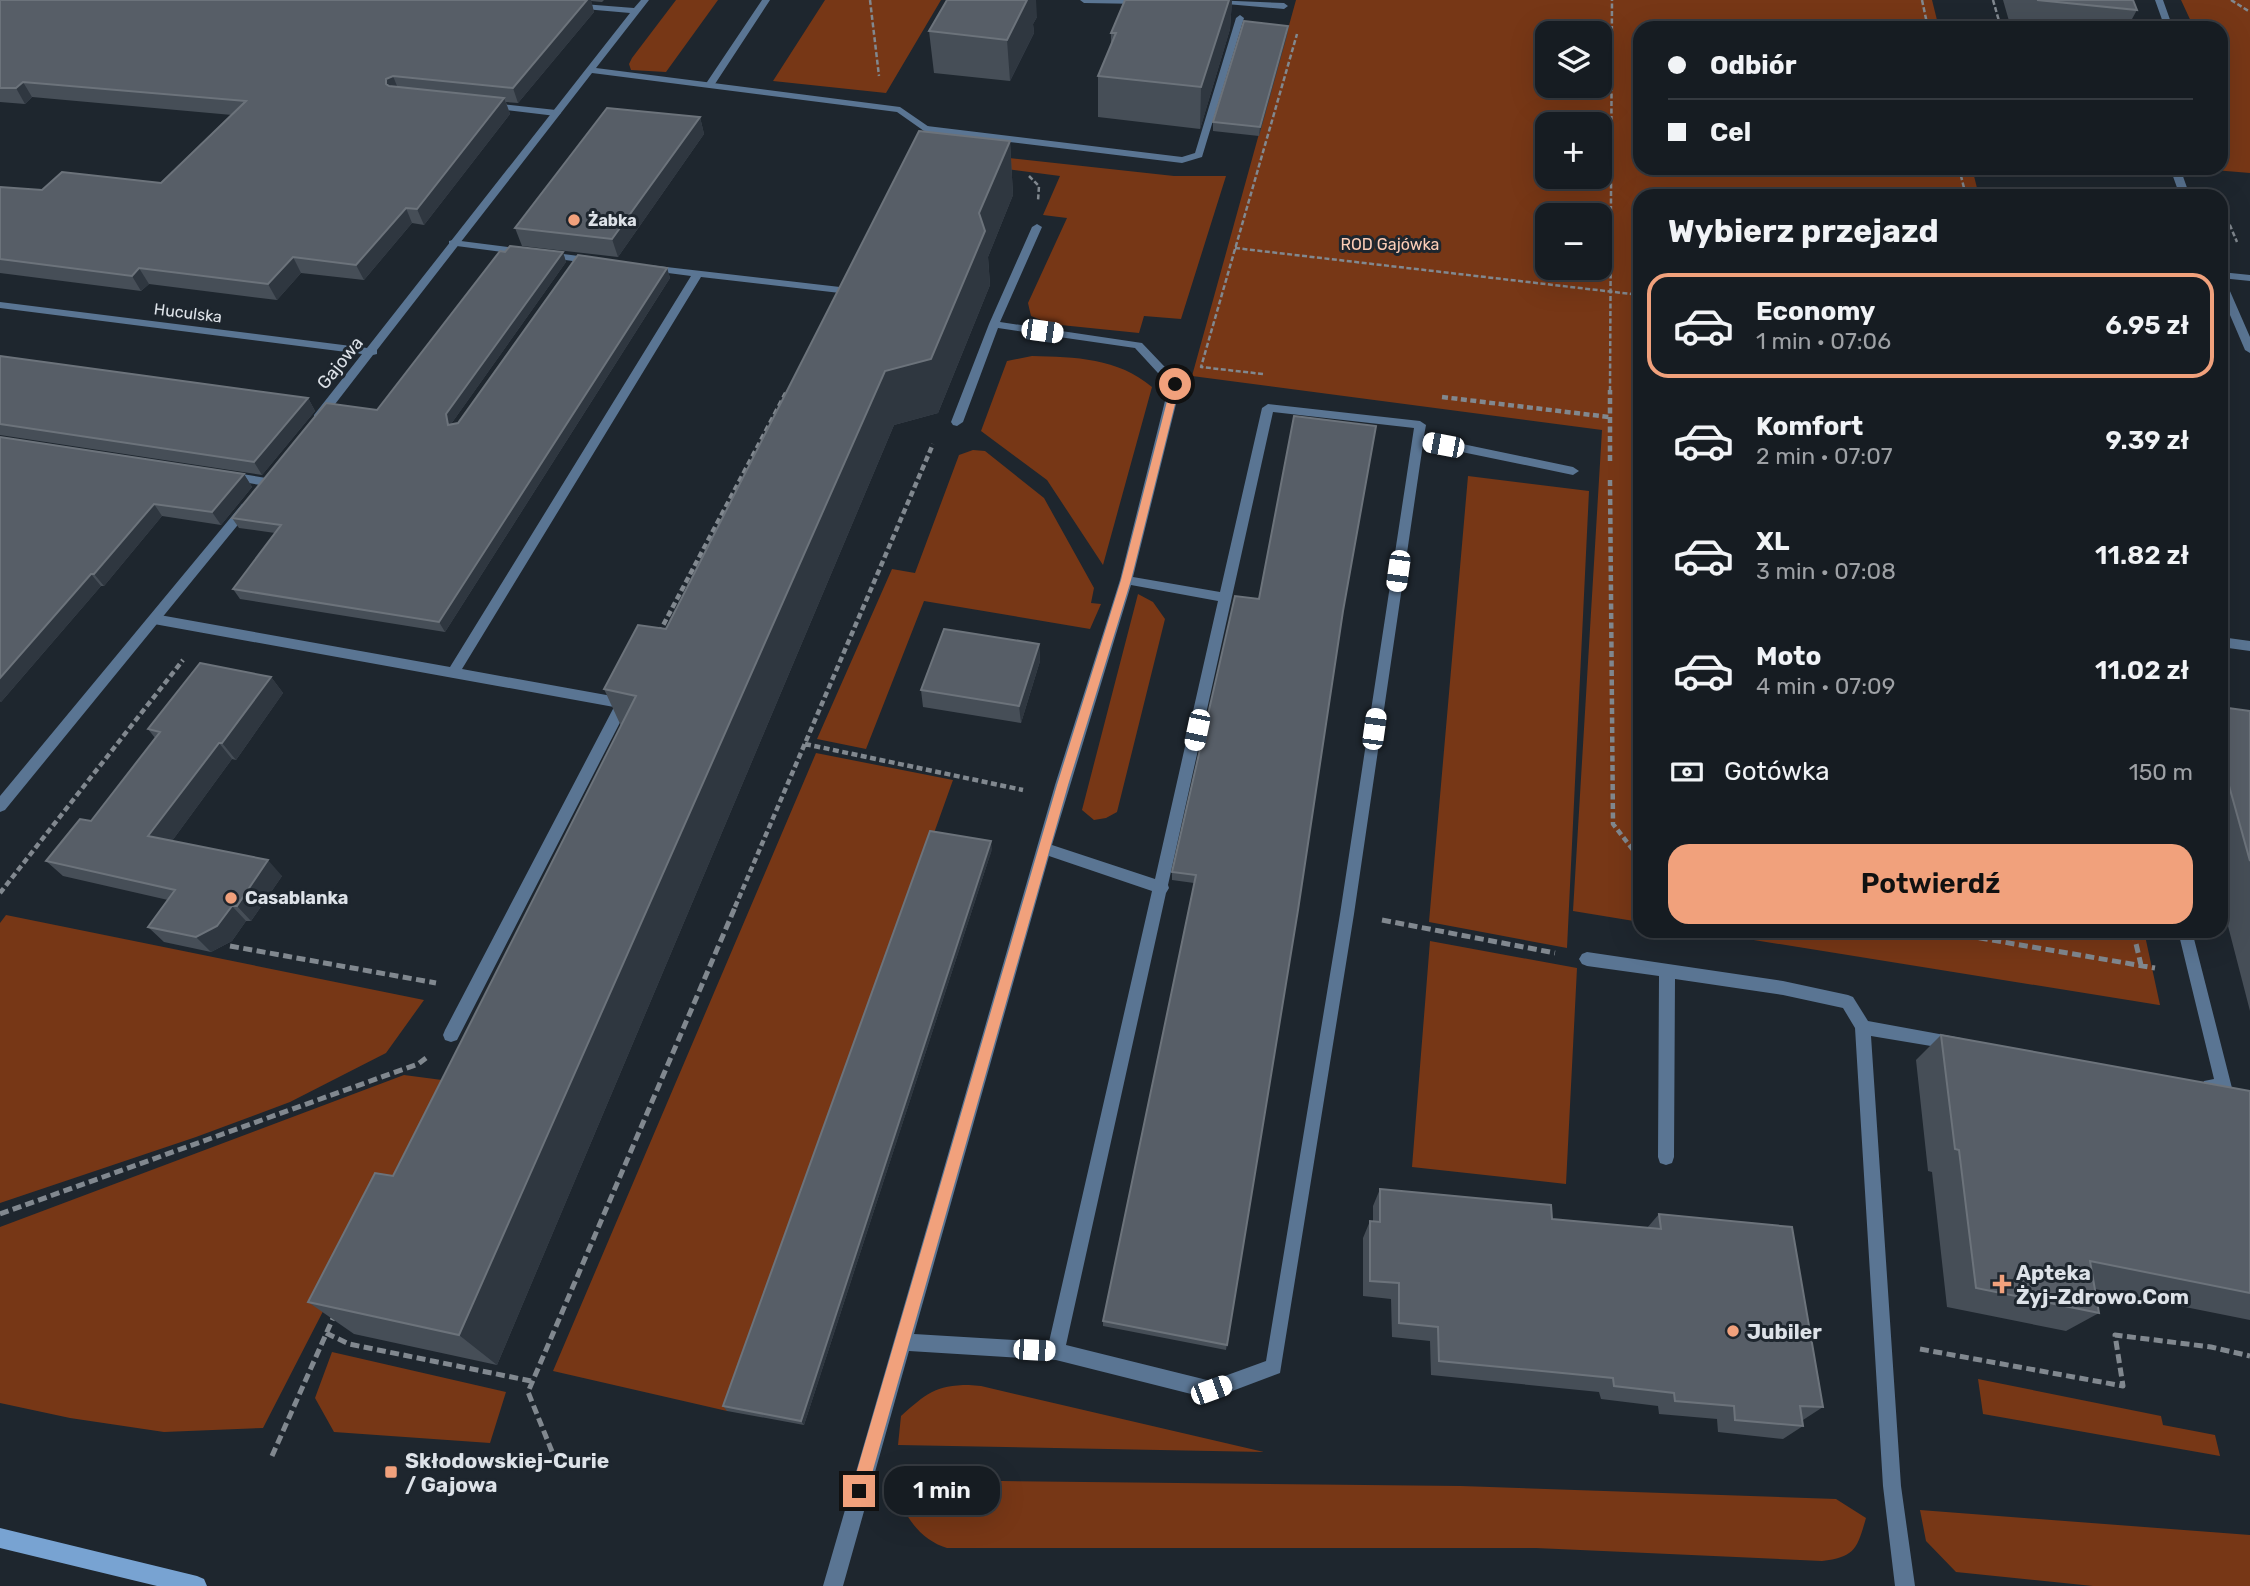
<!DOCTYPE html>
<html lang="pl">
<head>
<meta charset="utf-8">
<style>
  body { margin:0; font-family:Rubik,sans-serif; background:#1f252a; color:#f1f3f6; height:100vh; display:flex; flex-direction:column; font-size:26px; white-space:nowrap }
  * { box-sizing:border-box; margin:0 }
  p { font-size:23px; color:#9ea1a5 }
  .icon { flex:none; width:38px; height:38px; fill:none; stroke:currentColor; stroke-width:2; stroke-linecap:round; stroke-linejoin:round }
  .map { position:relative; flex:1; overflow:hidden }
  .details { position:absolute; left:1633px; top:189px; width:595px; height:749px; display:flex; flex-direction:column; background:#161c22; border-radius:21px; box-shadow:0 7px 28px #0002,0 0 0 2px #353a40 }
  .details>* { flex:none }
  .guide { position:absolute; left:1633px; top:21px; width:595px; height:154px; border-radius:21px; box-shadow:0 7px 28px #0002,0 0 0 2px #353a40; display:grid; align-content:center; height:154px; padding:0 35px; background:#161c22 }
  .tools { position:absolute; left:1535px; top:21px; display:grid; gap:14px }
  .tools a { display:grid; place-items:center; width:77px; height:77px; border-radius:14px; background:#161c22; box-shadow:0 7px 28px #0002,0 0 0 2px #353a40; font-size:35px }
  .end { position:absolute; width:32px; height:32px; margin:-16px; border:9px solid #f1a17c; background:#111; box-shadow:0 0 0 4px #111 }
  .from { border-radius:50% }
  .bubble { position:absolute; height:49px; border-radius:21px; background:#161c22; box-shadow:0 7px 28px #0002,0 0 0 2px #353a40; font-size:23px; font-weight:600; line-height:49px; text-align:center }
  .car { position:absolute; width:21px; height:42px; margin:-21px -10px; border-radius:9px; box-shadow:0 0 5px 2px #0007; background:linear-gradient(#fff 24%,#345 0 40%,#fff 0 76%,#345 0 86%,#fff 0) }
  .guide b { display:flex; align-items:center; gap:24px; height:66px; font-size:26px }
  .guide b+b { border-top:2px solid #353a40 }
  .guide i { width:18px; height:18px; background:#f1f3f6 }
  ul { padding:0; list-style:none }
  li { display:flex; align-items:center; gap:21px; height:105px; margin:0 14px 10px; padding:0 21px; border:4px solid transparent; border-radius:21px }
  li div { flex:1 }
  li b { display:block; font-size:26px }
  li em { font-style:normal; font-weight:600 }
  li.active { border-color:#f1a17c }
  li>.icon { width:63px; height:63px; stroke-width:1.5 }
  h2 { padding:0 35px; font-size:32px; line-height:84px }
  .pay { display:flex; align-items:center; gap:18px; height:77px; padding:0 35px; font-size:26px }
  .pay p { margin-inline-start:auto }
  .primary-button { display:flex; gap:14px; margin-top:auto; padding:14px 35px }
  .primary-button a { flex:1; height:80px; border-radius:21px; background:#f1a17c; color:#111; font-size:28px; font-weight:600; line-height:80px; text-align:center }
  .map>svg:first-child { display:block }
</style>
</head>
<body>
<div class="map">
<svg width="2250" height="1586" viewBox="0 0 2250 1586">
  <rect width="100%" height="100%" fill="#1e262e"/>
  <path fill="#773716" fill-rule="evenodd" d="M 676,0 L 718,0 L 666,72 L 631,70 L 629,64 L 632,58 Z
    M 825,0 L 941,0 L 886,93 L 773,81 Z
    M 1296,0 L 1932,0 L 1939,28 L 1640,28 L 1640,168 L 1972,168 L 1979,196 L 1640,196 L 1640,922 L 1573,911 L 1602,430 L 1192,376 ZM 1547,33 L 1600,33 L 1600,86 L 1547,86 ZM 1547,124 L 1600,124 L 1600,177 L 1547,177 ZM 1547,215 L 1600,215 L 1600,268 L 1547,268 Z
    M 2181,0 L 2250,0 L 2250,173 L 2214,170 L 2221,168 L 2221,28 L 2194,28 Z
    M 928,149 L 1174,176 L 1226,176 L 1181,319 L 1144,316 L 1139,333 L 1051,324 L 1031,316 L 1028,303 L 1067,218 L 1043,215 L 1060,176 L 943,161 Z
    M 1032,356 C 1075,357 1118,358 1152,387 L 1103,565 L 1047,480 L 981,431 L 1007,361 Z
    M 973,450 L 985,451 L 1044,498 L 1094,588 L 1091,603 L 1101,604 L 1090,629 L 924,601 L 866,749 L 817,739 L 892,569 L 915,573 L 959,455 Z
    M 1468,476 L 1589,491 L 1567,948 L 1429,922 Z
    M 1138,594 L 1153,602 L 1165,619 L 1117,812 L 1106,818 L 1094,820 L 1082,810 Z
    M 816,753 L 953,780 L 727,1411 L 553,1371 Z
    M 6,915 L 424,1000 L 386,1053 L 290,1102 L 196,1137 L 0,1203 L 0,923 Z
    M 1698,931 L 2144,931 L 2160,1005 L 2159,1005 Z
    M 1430,941 L 1577,968 L 1566,1184 L 1412,1167 Z
    M 404,1075 L 442,1080 L 263,1428 L 164,1432 L 70,1418 L 0,1403 L 0,1227 Z
    M 332,1352 L 506,1392 L 490,1443 L 334,1432 L 315,1398 Z
    M 1978,1379 L 2161,1416 L 2163,1425 L 2215,1435 L 2220,1456 L 1983,1414 Z
    M 969,1385 L 981,1386 L 1264,1452 L 898,1445 L 901,1416 C 926,1394 935,1385 969,1385 Z
    M 1002,1481 L 1461,1486 L 1836,1499 L 1866,1518 C 1857,1549 1855,1557 1822,1561 L 1536,1548 L 947,1548 C 920,1540 900,1513 898,1486 Z
    M 1920,1510 L 2250,1535 L 2250,1586 L 2093,1586 L 1956,1572 L 1926,1541 Z"/>
  <g fill="none" stroke-linecap="round" stroke-linejoin="round">
    <path stroke="#81888f" stroke-width="2.5" stroke-dasharray="5 2.5" stroke-linecap="butt" d="M 870,0 L 879,76
      M 1922,0 L 1928,28
      M 1993,0 L 2001,28
      M 2231,0 L 2250,12
      M 1959,168 L 1966,196
      M 1029,176 L 1039,186 L 1038,201
      M 2221,204 L 2237,242
      M 1235,248 L 1640,295
      M 1263,374 L 1201,367 L 1297,34
      M 1610,391 L 1612,0"/>
    <path stroke="#81888f" stroke-width="4.5" stroke-dasharray="6 3.5" stroke-linecap="butt" d="M 1442,397 L 1609,417
      M 1610,461 L 1610,390
      M 1610,480 L 1613,824 L 1640,859
      M 659,633 L 786,393
      M 805,744 L 1023,790
      M 0,893 L 183,660
      M 735,907 L 933,444"/>
    <path stroke="#81888f" stroke-width="5" stroke-dasharray="9 4.5" stroke-linecap="butt" d="M 1382,920 L 1555,953
      M 1939,931 L 2155,968
      M 2133,931 L 2141,965
      M 230,946 L 436,983
      M 0,1214 L 418,1064 L 426,1058
      M 326,1333 L 349,1344 L 531,1381
      M 1920,1349 L 2123,1386 L 2115,1335 L 2211,1347 L 2250,1356
      M 272,1456 L 334,1316
      M 557,1464 L 528,1392 L 736,905"/>
    <path fill="#5a7593" fill-rule="evenodd" d="M 762,0 L 770,0 L 713,87 L 707,87 L 705,85 Z
      M 1080,0 L 1146,0 L 1146,1 L 1142,4 L 1084,3 Z
      M 1211,0 L 1284,3 L 1288,6 L 1284,9 L 1215,3 Z
      M 1240,15 L 1244,18 L 1202,157 L 1182,163 L 927,132 L 922,129 L 927,126 L 1182,157 L 1195,153 L 1236,18 Z
      M 491,103 L 556,110 L 561,113 L 556,116 L 488,108 L 488,104 Z
      M 1037,224 L 1042,227 L 1000,322 L 1142,343 L 1181,384 L 1133,577 L 1220,592 L 1262,408 L 1268,404 L 1420,421 L 1426,425 L 1424,436 L 1573,467 L 1579,471 L 1573,475 L 1423,444 L 1354,914 L 1280,1373 L 1211,1399 L 1056,1360 L 909,1351 L 843,1586 L 823,1586 L 1055,785 L 1120,580 L 1169,385 L 1135,348 L 998,328 L 963,422 L 957,426 L 953,425 L 951,422 L 989,324 L 1032,227 ZM 1273,412 L 1414,428 L 1340,914 L 1266,1361 L 1211,1381 L 1066,1345 L 1166,893 L 1169,888 L 1168,885 ZM 1131,585 L 1218,601 L 1155,879 L 1052,845 ZM 1049,856 L 1152,891 L 1049,1342 L 914,1334 Z
      M 453,240 L 525,249 L 530,252 L 525,255 L 449,245 L 449,241 Z
      M 548,252 L 594,258 L 599,261 L 594,264 L 544,257 L 543,255 Z
      M 649,265 L 840,287 L 845,290 L 840,293 L 701,277 L 462,669 L 623,698 L 630,703 L 457,1040 L 451,1042 L 445,1040 L 443,1035 L 445,1030 L 614,707 L 154,624 L 148,619 L 154,614 L 450,667 L 691,276 L 645,270 L 644,268 Z
      M 230,472 L 266,478 L 272,482 L 266,486 L 226,479 L 224,476 Z
      M 2221,637 L 2250,641 L 2250,651 L 2221,647 Z
      M 2178,931 L 2192,931 L 2232,1088 L 2230,1093 L 2224,1095 L 2204,1091 L 2202,1086 L 2204,1081 L 2214,1079 Z
      M 1587,952 L 1783,981 L 1848,995 L 1853,997 L 1868,1021 L 1961,1038 L 1963,1043 L 1961,1048 L 1955,1050 L 1871,1036 L 1901,1486 L 1915,1586 L 1895,1586 L 1883,1486 L 1855,1028 L 1843,1008 L 1783,995 L 1675,979 L 1674,1157 L 1672,1163 L 1666,1165 L 1660,1163 L 1658,1157 L 1659,976 L 1587,966 L 1582,964 L 1579,959 L 1582,954 Z"/>
    <path fill="#5a7593" fill-rule="evenodd" d="M 641,0 L 649,0 L 596,68 L 900,107 L 932,129 L 924,131 L 897,112 L 592,73 L 377,350 L 377,354 L 373,355 L 322,421 L 314,421 L 314,415 L 362,354 L 0,308 L 0,302 L 367,348 L 630,13 L 573,8 L 570,7 L 570,3 L 634,8 Z
      M 2155,0 L 2163,0 L 2173,28 L 2165,28 Z
      M 2170,168 L 2180,168 L 2190,196 L 2180,196 Z
      M 2221,272 L 2250,275 L 2250,281 L 2221,278 Z
      M 2221,279 L 2226,282 L 2250,337 L 2250,353 L 2245,350 L 2221,294 Z
      M 246,503 L 250,504 L 252,507 L 250,510 L 5,810 L 0,812 L 0,796 L 242,504 Z"/>
    <path fill="#78a3d2" fill-rule="evenodd" d="M 0,1528 L 197,1576 L 204,1579 L 207,1586 L 157,1586 L 0,1548 Z"/>
  </g>
  <path fill="#464e57" d="M 0,0 L 604,0 L 602,2 L 591,1 L 594,12 L 518,103 L 506,102 L 510,114 L 424,225 L 412,223 L 364,280 L 301,273 L 277,300 L 149,284 L 141,291 L 0,273 L 0,187 L 42,190 L 161,183 L 232,115 L 32,97 L 25,104 L 0,102 Z
    M 1125,0 L 1232,0 L 1230,29 L 1200,129 L 1098,117 L 1098,76 L 1111,44 L 1111,33 Z
    M 2003,0 L 2133,0 L 2137,10 L 2127,28 L 2011,28 Z
    M 1037,17 L 1033,24 L 1034,33 L 1010,81 L 934,73 L 929,31 Z
    M 1288,26 L 1287,35 L 1259,136 L 1213,131 L 1213,122 Z
    M 700,117 L 704,134 L 618,257 L 522,246 L 515,228 Z
    M 1010,141 L 1013,195 L 988,257 L 990,285 L 938,413 L 894,425 L 497,1365 L 354,1334 L 308,1302 L 393,1176 L 621,726 L 604,689 L 666,629 Z
    M 505,252 L 563,252 L 566,262 L 451,424 L 458,423 L 667,268 L 670,278 L 445,632 L 240,599 L 233,589 L 275,533 L 239,528 L 232,518 L 377,410 Z
    M 0,356 L 308,398 L 315,411 L 262,475 L 0,435 Z
    M 0,437 L 244,474 L 252,487 L 221,525 L 162,516 L 104,586 L 101,586 L 1,702 L 0,701 Z
    M 1343,612 L 1298,910 L 1226,1350 L 1103,1326 L 1103,1321 L 1194,883 L 1172,880 L 1172,872 Z
    M 1039,644 L 1040,661 L 1021,723 L 923,707 L 921,690 Z
    M 271,677 L 283,693 L 236,760 L 232,759 L 172,841 L 282,876 L 251,921 L 246,921 L 232,941 L 211,952 L 164,942 L 148,927 L 168,900 L 63,876 L 46,861 L 91,821 L 155,738 L 148,729 Z
    M 2221,707 L 2250,711 L 2250,1011 L 2221,899 Z
    M 992,849 L 804,1425 L 727,1411 L 723,1406 Z
    M 1941,1035 L 2250,1091 L 2250,1320 L 2095,1289 L 2099,1313 L 2066,1331 L 1947,1307 L 1932,1172 L 1928,1171 L 1916,1060 Z
    M 1380,1189 L 1552,1219 L 1647,1228 L 1659,1214 L 1823,1407 L 1803,1420 L 1802,1420 L 1803,1426 L 1783,1439 L 1718,1432 L 1717,1419 L 1659,1414 L 1658,1406 L 1601,1399 L 1599,1392 L 1431,1375 L 1430,1341 L 1392,1337 L 1391,1299 L 1363,1296 L 1363,1238 L 1370,1221 L 1373,1222 L 1373,1206 Z"/>
  <path fill="#2f3740" d="M 587,0 L 591,0 L 594,12 L 518,103 L 513,88 Z
    M 1027,0 L 1036,0 L 1037,17 L 1033,24 L 1034,33 L 1010,81 L 1007,40 Z
    M 1229,0 L 1232,0 L 1230,29 L 1200,129 L 1201,87 Z
    M 1288,26 L 1287,35 L 1259,136 L 1260,127 Z
    M 393,76 L 399,91 L 393,95 L 386,84 L 386,79 Z
    M 23,82 L 32,97 L 25,104 L 16,88 Z
    M 504,98 L 510,114 L 424,225 L 417,209 Z
    M 700,117 L 704,134 L 618,257 L 612,239 Z
    M 1010,141 L 1013,195 L 988,257 L 990,285 L 938,413 L 894,425 L 497,1365 L 459,1335 L 885,371 L 979,213 Z
    M 406,208 L 412,223 L 364,280 L 356,265 Z
    M 563,252 L 566,262 L 451,424 L 448,425 L 446,414 Z
    M 293,257 L 301,273 L 277,300 L 268,284 Z
    M 139,268 L 149,284 L 141,291 L 132,276 Z
    M 667,268 L 670,278 L 445,632 L 439,622 Z
    M 308,398 L 315,411 L 262,475 L 254,462 Z
    M 244,474 L 252,487 L 221,525 L 212,512 Z
    M 154,504 L 162,516 L 104,586 L 94,574 Z
    M 91,574 L 101,586 L 1,702 L 0,700 L 0,678 Z
    M 1039,644 L 1040,661 L 1021,723 L 1019,706 Z
    M 271,677 L 283,693 L 236,760 L 222,743 Z
    M 219,743 L 232,759 L 164,852 L 148,836 Z
    M 991,841 L 992,849 L 804,1425 L 801,1421 Z
    M 268,860 L 282,876 L 251,921 L 237,906 Z
    M 232,906 L 246,921 L 232,941 L 211,952 L 196,937 Z"/>
  <path fill="#575e67" stroke="#6c737b" stroke-width="2" d="M 0,0 L 587,0 L 513,88 L 393,76 L 386,79 L 386,84 L 389,86 L 504,98 L 417,209 L 406,208 L 356,265 L 293,257 L 268,284 L 139,268 L 132,276 L 0,259 L 0,187 L 42,190 L 62,172 L 161,183 L 246,101 L 23,82 L 16,88 L 0,88 Z
    M 947,0 L 1027,0 L 1007,40 L 929,31 Z
    M 1125,0 L 1229,0 L 1201,87 L 1098,76 L 1116,33 L 1111,33 Z
    M 2037,0 L 2133,0 L 2137,10 Z
    M 1244,21 L 1288,26 L 1260,127 L 1213,122 Z
    M 607,108 L 700,117 L 612,239 L 515,228 Z
    M 919,131 L 1010,141 L 979,213 L 985,231 L 931,359 L 885,371 L 459,1335 L 308,1302 L 375,1173 L 393,1176 L 636,696 L 604,689 L 638,625 L 666,629 Z
    M 510,246 L 563,252 L 446,414 L 448,425 L 458,423 L 578,255 L 667,268 L 439,622 L 233,589 L 281,525 L 232,518 L 326,403 L 377,410 L 500,251 L 505,252 Z
    M 0,356 L 308,398 L 254,462 L 0,424 Z
    M 1294,416 L 1376,426 L 1343,611 L 1298,910 L 1227,1345 L 1103,1321 L 1196,875 L 1172,872 L 1235,596 L 1259,599 Z
    M 0,437 L 244,474 L 212,512 L 154,504 L 94,574 L 91,574 L 0,678 Z
    M 944,629 L 1039,644 L 1019,706 L 921,690 Z
    M 200,663 L 271,677 L 222,743 L 219,743 L 148,836 L 268,860 L 237,906 L 232,906 L 217,926 L 196,937 L 148,927 L 175,890 L 46,861 L 80,819 L 91,821 L 160,732 L 148,729 Z
    M 2221,707 L 2250,711 L 2250,861 L 2221,757 Z
    M 930,831 L 991,841 L 801,1421 L 723,1406 Z
    M 1941,1035 L 2250,1091 L 2250,1293 L 2090,1261 L 2099,1313 L 1976,1288 L 1959,1150 L 1955,1149 Z
    M 1380,1189 L 1551,1205 L 1552,1219 L 1661,1229 L 1659,1214 L 1792,1227 L 1823,1407 L 1800,1406 L 1803,1426 L 1735,1420 L 1734,1406 L 1675,1401 L 1674,1393 L 1614,1386 L 1613,1378 L 1439,1361 L 1438,1327 L 1399,1323 L 1399,1283 L 1370,1281 L 1370,1221 L 1380,1222 Z"/>
  <path fill="#f1a17c" d="M 1172,382 L 1180,384 L 1131,580 L 1068,785 L 867,1491 L 864,1496 L 859,1498 L 853,1496 L 851,1491 L 1057,785 L 1121,580 Z"/>
  <g fill="#f1a17c" stroke="#1e262e" stroke-width="2.5">
    <circle cx="574" cy="220" r="7"/>
    <circle cx="231" cy="898" r="7"/>
    <path d="M1998.5 1273.5h7v7h7v7h-7v7h-7v-7h-7v-7h7z"/>
    <circle cx="1733" cy="1331" r="7"/>
    <rect x="384" y="1465" width="14" height="14" rx="3.5"/>
  </g>
  <g text-anchor="middle" dominant-baseline="central" stroke-width="6" stroke-linejoin="round" paint-order="stroke">
    <g font-size="16" font-weight="bold" fill="#dde2e8" stroke="#1e262e" text-anchor="start">
      <text x="588" y="220">Żabka</text>
    </g>
    <g font-size="16" fill="#fccdb7" stroke="#1e262e">
      <text x="1390" y="244">ROD Gajówka</text>
    </g>
    <g font-size="16" fill="#dde2e8" stroke="#1e262e">
      <text transform="translate(188 313) rotate(7)">Huculska</text>
    </g>
    <g font-size="18" fill="#dde2e8" stroke="#1e262e">
      <text transform="translate(340 363) rotate(-51)">Gajowa</text>
    </g>
    <g font-size="18" font-weight="bold" fill="#dde2e8" stroke="#1e262e" text-anchor="start">
      <text x="245" y="898">Casablanka</text>
    </g>
    <g font-size="21" font-weight="bold" fill="#dde2e8" stroke="#1e262e" text-anchor="start">
      <text x="2016" y="1272">Apteka<tspan x="2016" dy="24">Żyj-Zdrowo.Com</tspan></text>
      <text x="1747" y="1331">Jubiler</text>
      <text x="405" y="1460">Skłodowskiej-Curie<tspan x="405" dy="24">/ Gajowa</tspan></text>
    </g>
  </g>
</svg>
<div class="tools">
<a><svg class="icon" aria-label="layers" viewBox="0 0 24 24"><path d="M12 4l9 5-9 5-9-5zM3 14l9 5 9-5"/></svg></a>
<a>+</a>
<a>−</a>
</div>
<i class="end from" style="left:1175px;top:384px"></i>
<i class="end" style="left:859px;top:1491px"></i>
<div class="bubble" style="left:884px;top:1466px;width:116px">1 min</div>
<i class="car" style="left:1042px;top:331px;rotate:98deg"></i>
<i class="car" style="left:1443px;top:445px;rotate:281deg"></i>
<i class="car" style="left:1398px;top:571px;rotate:188deg"></i>
<i class="car" style="left:1374px;top:729px;rotate:8deg"></i>
<i class="car" style="left:1197px;top:730px;rotate:192deg"></i>
<i class="car" style="left:1034px;top:1350px;rotate:93deg"></i>
<i class="car" style="left:1211px;top:1390px;rotate:70deg"></i>
<div class="guide">
<b><i class="from"></i>Odbiór</b>
<b><i></i>Cel</b>
</div>
<section class="details">
<h2>Wybierz przejazd</h2>
<ul>
<li class="active"><svg class="icon" aria-label="car" viewBox="0 0 24 24"><path d="M5 17H2v-5l4-1 3-4h7l3 4 3 1v5h-3M9 17h6M6 11h13"/><circle cx="7" cy="17" r="2"/><circle cx="17" cy="17" r="2"/></svg><div><b>Economy</b><p>1 min · 07:06</p></div><em>6.95 zł</em></li>
<li><svg class="icon" aria-label="car" viewBox="0 0 24 24"><path d="M5 17H2v-5l4-1 3-4h7l3 4 3 1v5h-3M9 17h6M6 11h13"/><circle cx="7" cy="17" r="2"/><circle cx="17" cy="17" r="2"/></svg><div><b>Komfort</b><p>2 min · 07:07</p></div><em>9.39 zł</em></li>
<li><svg class="icon" aria-label="car" viewBox="0 0 24 24"><path d="M5 17H2v-5l4-1 3-4h7l3 4 3 1v5h-3M9 17h6M6 11h13"/><circle cx="7" cy="17" r="2"/><circle cx="17" cy="17" r="2"/></svg><div><b>XL</b><p>3 min · 07:08</p></div><em>11.82 zł</em></li>
<li><svg class="icon" aria-label="car" viewBox="0 0 24 24"><path d="M5 17H2v-5l4-1 3-4h7l3 4 3 1v5h-3M9 17h6M6 11h13"/><circle cx="7" cy="17" r="2"/><circle cx="17" cy="17" r="2"/></svg><div><b>Moto</b><p>4 min · 07:09</p></div><em>11.02 zł</em></li>
</ul>
<div class="pay"><svg class="icon" aria-label="cash" viewBox="0 0 24 24"><path d="M3 7h18v10H3z"/><circle cx="12" cy="12" r="2"/></svg>Gotówka<p>150 m</p></div>
<div class="primary-button"><a>Potwierdź</a></div>
</section>
</div>
</body>
</html>
